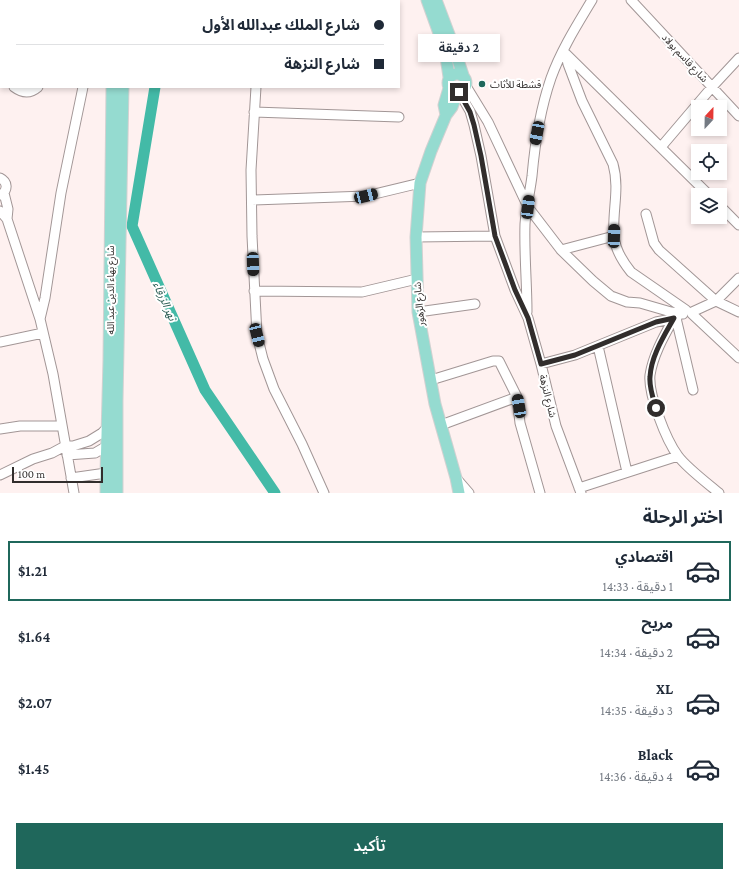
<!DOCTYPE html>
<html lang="ar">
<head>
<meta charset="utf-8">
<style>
  body { margin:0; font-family:"Crimson Pro","Noto Sans Arabic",serif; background:#f6f6f7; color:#1f2937; direction:rtl; height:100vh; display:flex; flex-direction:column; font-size:15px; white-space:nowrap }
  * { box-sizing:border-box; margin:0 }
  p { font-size:13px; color:#747a83 }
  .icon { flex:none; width:22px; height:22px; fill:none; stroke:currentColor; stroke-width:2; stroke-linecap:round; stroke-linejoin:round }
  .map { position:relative; height:493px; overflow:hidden; direction:ltr }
  .sheet { display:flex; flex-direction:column; background:#fff; flex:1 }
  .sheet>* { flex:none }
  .guide { position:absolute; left:0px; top:0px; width:400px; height:88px; box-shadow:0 2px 6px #0003; direction:rtl; display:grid; align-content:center; height:88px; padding:0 16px; background:#fff }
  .needle { width:26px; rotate:22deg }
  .tools { position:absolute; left:691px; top:100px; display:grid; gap:8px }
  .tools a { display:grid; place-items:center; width:36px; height:36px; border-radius:0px; background:#fff; box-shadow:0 2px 6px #0003; font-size:20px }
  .scale { position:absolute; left:12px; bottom:10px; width:91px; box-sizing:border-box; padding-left:4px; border:2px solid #312d2c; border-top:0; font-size:11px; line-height:14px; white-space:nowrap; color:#312d2c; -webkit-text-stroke:3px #fff; paint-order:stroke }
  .end { position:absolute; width:18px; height:18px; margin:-9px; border:5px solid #312d2c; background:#fff; box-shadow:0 0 0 2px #fff }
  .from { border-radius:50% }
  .bubble { position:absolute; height:28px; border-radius:0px; background:#fff; box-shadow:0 2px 6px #0003; font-size:13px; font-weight:600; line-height:28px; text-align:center; direction:rtl }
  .car { position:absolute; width:12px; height:24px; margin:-12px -6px; border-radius:5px; box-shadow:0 0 3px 1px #0007; background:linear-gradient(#222 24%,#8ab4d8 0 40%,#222 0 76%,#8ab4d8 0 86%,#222 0) }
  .guide b { display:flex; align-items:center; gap:14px; height:38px; font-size:15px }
  .guide b+b { border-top:1px solid #e0e1e3 }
  .guide i { width:10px; height:10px; background:#1f2937 }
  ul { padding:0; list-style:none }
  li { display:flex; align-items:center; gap:12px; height:60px; margin:0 8px 6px; padding:0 8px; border:2px solid transparent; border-radius:0px }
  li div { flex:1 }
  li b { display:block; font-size:15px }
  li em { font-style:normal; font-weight:600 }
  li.active { border-color:#1f675b }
  li>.icon { width:36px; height:36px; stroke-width:1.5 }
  h2 { padding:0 16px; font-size:18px; line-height:48px }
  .primary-button { display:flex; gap:8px; margin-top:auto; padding:8px 16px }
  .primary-button a { flex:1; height:46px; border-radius:0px; background:#1f675b; color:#fff; font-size:16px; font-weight:600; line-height:46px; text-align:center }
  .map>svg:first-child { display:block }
</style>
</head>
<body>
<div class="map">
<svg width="739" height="493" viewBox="0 0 739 493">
  <rect width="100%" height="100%" fill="#fef1f0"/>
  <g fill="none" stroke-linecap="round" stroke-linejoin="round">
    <path stroke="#43baa7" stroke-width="11" d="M 213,1 L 214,0
      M 155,87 L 132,226 L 205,390 L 275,493"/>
    <defs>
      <path id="minor" d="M 101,0 L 101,1
        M 631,0 L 739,116
        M 14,1 L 14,0
        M 73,1 L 75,0
        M 266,1 L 268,0
        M 566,54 L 568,64 L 582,101 L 613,164 C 620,189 612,211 614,236 C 615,249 623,262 631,272 L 686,310
        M 566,54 L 709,195
        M 0,76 L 1,77
        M 466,86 L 488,122 L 528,207 L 561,250 L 593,281 L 611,296 L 627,302 L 640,303 L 671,312 L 683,314
        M 14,87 C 22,93 30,94 38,87
        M 256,87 L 251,170 L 252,236 L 257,335 L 263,359 L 274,389 L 302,444 L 324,493
        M 459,92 L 470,111 L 474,125 L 481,156 L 495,236 L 515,290 L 528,318 L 541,364 L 556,426 L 581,493
        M 254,112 L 399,117
        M 661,147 L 712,87 L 739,58
        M 0,178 C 8,182 8,190 1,195
        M 4,193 L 8,209 L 7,219
        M 252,200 L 366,196 L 420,183
        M 720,206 L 739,225
        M 0,211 L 7,219 L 40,319 L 53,374 L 74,493
        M 646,214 L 654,243 L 659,250 L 716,301 L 739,312
        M 416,237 L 495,236
        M 561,250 L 614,236
        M 254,291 L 362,292 L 417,279
        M 418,312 L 475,304
        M 527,312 C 527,283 524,253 525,224 C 526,208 530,192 532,176 C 535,142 540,110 551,78 C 561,50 577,25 592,0
        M 692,312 L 716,301 L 739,278
        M 692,314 L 739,358
        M 674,318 C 664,336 653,355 650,375 C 648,394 666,440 678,456 C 687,468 707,483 719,493
        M 676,318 L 693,390
        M 40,319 L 45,298 L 61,193 L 83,87
        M 0,342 L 43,333
        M 598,346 L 627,472
        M 541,364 L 575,355 L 656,322 L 677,318
        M 431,380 L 493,361 L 499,361 L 517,397 L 520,423 L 540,493
        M 441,425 L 517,397
        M 0,429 L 20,426 L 62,426
        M 67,455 L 95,453 L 107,446
        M 0,475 L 33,459 L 52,453 L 65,446 L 73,446 L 89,441 L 102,433 L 108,427
        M 71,478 L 106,473
        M 456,478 L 469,493
        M 579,488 L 678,456"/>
      <path id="major" d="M 427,0 L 445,50 L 449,77
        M 436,0 L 453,45 L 463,75
        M 114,1 L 114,0
        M 125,1 L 125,0
        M448 83a9 9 0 1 1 18 0a9 9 0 1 1-18 0Z
        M 457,93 L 452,107 L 446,115 L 431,151 L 420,183 L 416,237 L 418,312 L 435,404 L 456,478 L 459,493
        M 446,115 L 444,105 L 449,88
        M 106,493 L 106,473 L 109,360 L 112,87
        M 117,493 L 117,401 L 123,87"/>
    </defs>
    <use href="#minor" stroke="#a29696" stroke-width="11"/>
    <use href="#major" stroke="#d2d1d1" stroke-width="13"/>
    <use href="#minor" stroke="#fff" stroke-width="9"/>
    <use href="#major" stroke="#95dbd0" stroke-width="11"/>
  </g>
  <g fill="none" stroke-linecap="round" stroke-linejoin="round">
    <path stroke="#312d2c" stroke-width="5" d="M 459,92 L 470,112 L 474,125 L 481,156 L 495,236 L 515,290 L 528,318 L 541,364 L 575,355 L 656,322 L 674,318 C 664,336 651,356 650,377 C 649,387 653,398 656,408"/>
  </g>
  <circle fill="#1f675b" stroke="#fff" stroke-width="1.5" cx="482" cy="84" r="4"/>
  <g text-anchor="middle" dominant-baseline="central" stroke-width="4" stroke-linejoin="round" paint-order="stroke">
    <g font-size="10" fill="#312d2c" stroke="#fff">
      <text transform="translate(685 58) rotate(47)">شارع قاسم بولاد</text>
      <text transform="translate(110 290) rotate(-90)">شارع بهاء الدين عبد الله</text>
      <text transform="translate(419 304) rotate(-95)">شارع الزهور</text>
      <text transform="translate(548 396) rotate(76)">شارع النزهة</text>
    </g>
    <g font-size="10" fill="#312d2c" stroke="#fff" text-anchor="start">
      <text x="490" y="84">قشطة للأثاث</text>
    </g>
    <g font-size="11" font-style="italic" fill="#2b5d54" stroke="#fff">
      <text transform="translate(165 301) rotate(66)">نهر الزرقاء</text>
    </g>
  </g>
</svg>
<div class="tools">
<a><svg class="needle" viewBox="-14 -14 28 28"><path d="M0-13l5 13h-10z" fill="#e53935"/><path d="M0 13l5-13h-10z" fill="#747a83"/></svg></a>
<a><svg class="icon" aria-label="locate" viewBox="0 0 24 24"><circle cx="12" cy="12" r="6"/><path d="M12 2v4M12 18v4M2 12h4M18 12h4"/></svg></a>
<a><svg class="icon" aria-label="layers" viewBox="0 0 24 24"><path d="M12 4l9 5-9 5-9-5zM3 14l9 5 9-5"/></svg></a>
</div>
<div class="scale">100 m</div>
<i class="end from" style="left:656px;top:408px"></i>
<i class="end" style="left:459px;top:92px"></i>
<div class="bubble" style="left:418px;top:34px;width:82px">2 دقيقة</div>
<i class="car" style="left:537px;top:133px;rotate:191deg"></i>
<i class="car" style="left:366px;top:196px;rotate:76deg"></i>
<i class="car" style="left:528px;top:207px;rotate:7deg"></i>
<i class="car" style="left:614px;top:236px;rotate:2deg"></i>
<i class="car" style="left:253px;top:264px;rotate:178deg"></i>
<i class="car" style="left:257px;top:335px;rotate:166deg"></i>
<i class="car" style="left:519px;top:406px;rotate:350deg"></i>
<div class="guide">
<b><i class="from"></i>شارع الملك عبدالله الأول</b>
<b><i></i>شارع النزهة</b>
</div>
</div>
<section class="sheet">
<h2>اختر الرحلة</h2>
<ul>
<li class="active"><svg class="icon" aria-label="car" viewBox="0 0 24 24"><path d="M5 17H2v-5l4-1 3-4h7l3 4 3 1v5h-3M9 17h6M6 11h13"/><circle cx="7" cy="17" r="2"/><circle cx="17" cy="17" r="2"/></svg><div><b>اقتصادي</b><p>1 دقيقة · 14:33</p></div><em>$1.21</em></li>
<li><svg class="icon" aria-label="car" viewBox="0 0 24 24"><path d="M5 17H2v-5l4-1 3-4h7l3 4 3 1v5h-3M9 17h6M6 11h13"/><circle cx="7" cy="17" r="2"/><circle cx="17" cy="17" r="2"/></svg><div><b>مريح</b><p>2 دقيقة · 14:34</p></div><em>$1.64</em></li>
<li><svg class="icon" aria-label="car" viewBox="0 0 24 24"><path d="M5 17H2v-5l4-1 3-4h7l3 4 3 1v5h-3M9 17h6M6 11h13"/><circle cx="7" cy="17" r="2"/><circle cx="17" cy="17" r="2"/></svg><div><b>XL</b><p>3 دقيقة · 14:35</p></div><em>$2.07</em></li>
<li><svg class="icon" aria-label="car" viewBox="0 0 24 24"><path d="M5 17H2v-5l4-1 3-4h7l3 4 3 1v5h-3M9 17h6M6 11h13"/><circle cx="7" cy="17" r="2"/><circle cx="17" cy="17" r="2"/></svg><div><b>Black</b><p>4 دقيقة · 14:36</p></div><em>$1.45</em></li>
</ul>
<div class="primary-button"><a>تأكيد</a></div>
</section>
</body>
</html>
